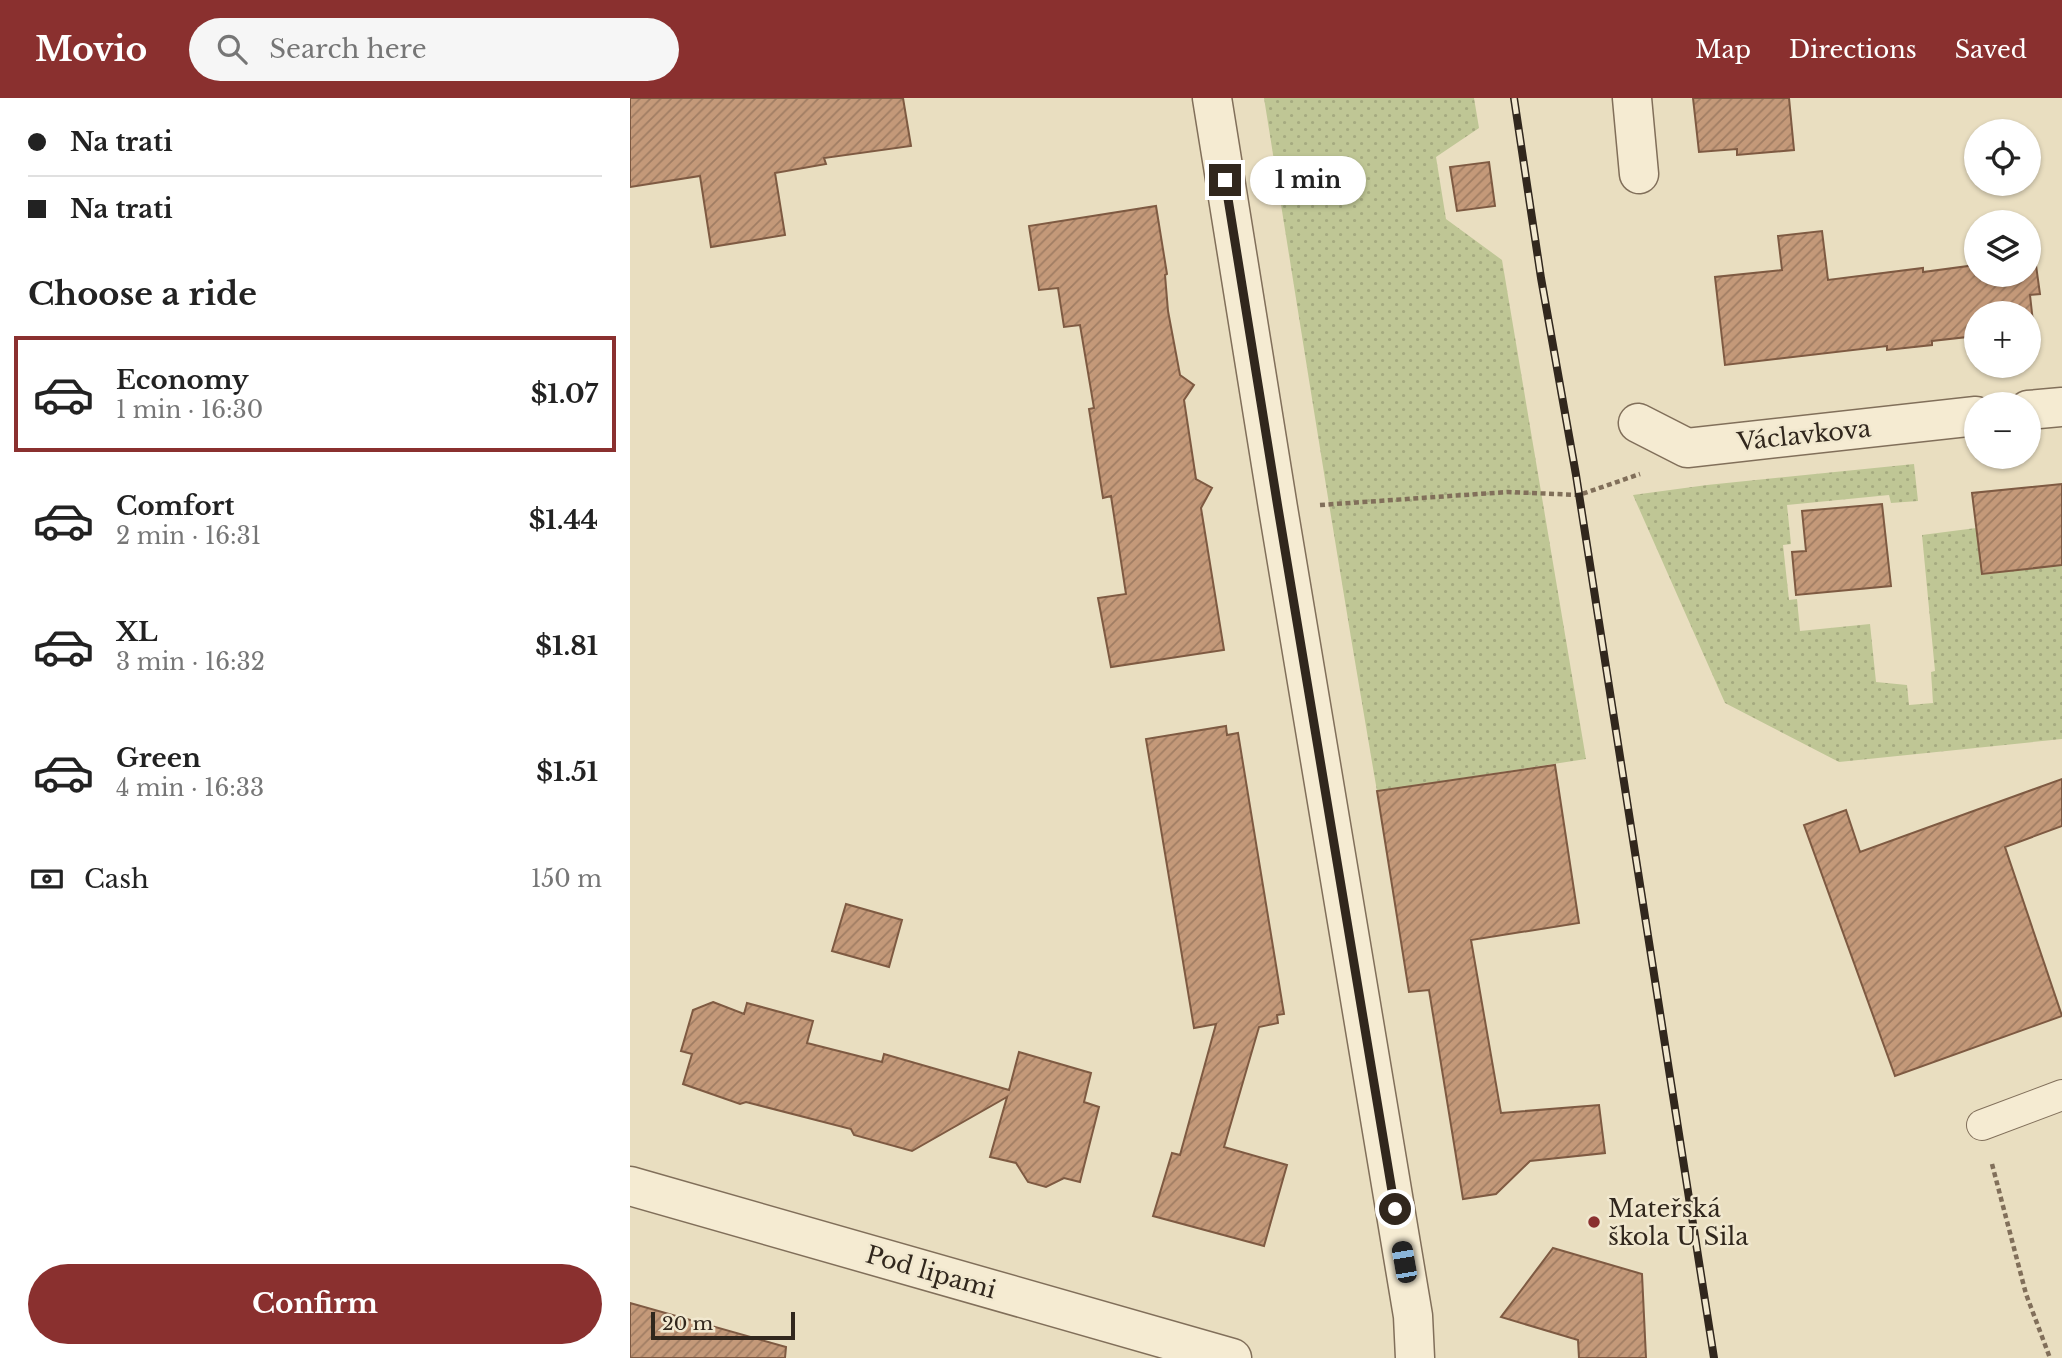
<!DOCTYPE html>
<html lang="en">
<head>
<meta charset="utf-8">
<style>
  body { margin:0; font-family:"Libre Baskerville",serif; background:#f6f6f6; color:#222; height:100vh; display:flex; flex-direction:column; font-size:26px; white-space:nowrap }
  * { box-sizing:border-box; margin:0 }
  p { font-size:23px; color:#767676 }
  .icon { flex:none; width:38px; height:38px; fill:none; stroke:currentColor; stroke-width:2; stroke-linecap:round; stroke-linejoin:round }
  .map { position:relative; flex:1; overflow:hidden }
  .panel { display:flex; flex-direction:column; background:#fff; width:630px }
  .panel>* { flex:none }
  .banner { display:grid; align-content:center; height:154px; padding:0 28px; background:#fff }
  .fabs { position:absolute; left:1334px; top:21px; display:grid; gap:14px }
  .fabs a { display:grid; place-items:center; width:77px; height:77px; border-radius:50%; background:#fff; box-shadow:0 2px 5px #0004; font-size:35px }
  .scale { position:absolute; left:21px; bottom:18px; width:144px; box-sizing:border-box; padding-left:7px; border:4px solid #31271d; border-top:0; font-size:19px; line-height:24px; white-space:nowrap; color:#31271d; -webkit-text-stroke:5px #f1e8cf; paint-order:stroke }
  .end { position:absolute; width:32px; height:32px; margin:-16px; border:9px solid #31271d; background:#fff; box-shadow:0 0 0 4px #fff }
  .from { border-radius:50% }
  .bubble { position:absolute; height:49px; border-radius:24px; background:#fff; box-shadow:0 2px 5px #0004; font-size:23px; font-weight:700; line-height:49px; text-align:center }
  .car { position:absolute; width:21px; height:42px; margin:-21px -10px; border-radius:9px; box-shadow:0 0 5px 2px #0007; background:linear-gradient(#222 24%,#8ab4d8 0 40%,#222 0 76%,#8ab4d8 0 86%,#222 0) }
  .banner b { display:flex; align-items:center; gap:24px; height:66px; font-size:26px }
  .banner b+b { border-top:2px solid #e0e0e0 }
  .banner i { width:18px; height:18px; background:#222 }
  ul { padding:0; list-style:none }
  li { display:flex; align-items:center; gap:21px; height:116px; margin:0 14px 10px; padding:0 14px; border:4px solid transparent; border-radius:0px }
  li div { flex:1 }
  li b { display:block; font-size:26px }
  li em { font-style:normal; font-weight:700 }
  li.active { border-color:#8a302f }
  li>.icon { width:63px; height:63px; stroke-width:1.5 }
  h2 { padding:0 28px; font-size:32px; line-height:84px }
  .pay { display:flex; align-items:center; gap:18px; height:77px; padding:0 28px; font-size:26px }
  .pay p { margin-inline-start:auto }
  .cta { display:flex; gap:14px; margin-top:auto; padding:14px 28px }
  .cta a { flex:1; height:80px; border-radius:42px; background:#8a302f; color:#fff; font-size:28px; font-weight:700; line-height:80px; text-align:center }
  header { display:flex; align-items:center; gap:42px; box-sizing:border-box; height:98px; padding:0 35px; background:#8a302f; color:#fff }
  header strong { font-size:33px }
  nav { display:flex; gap:38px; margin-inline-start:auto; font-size:24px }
  .search { width:490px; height:63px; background:#f6f6f6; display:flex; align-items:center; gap:18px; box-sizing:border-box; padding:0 24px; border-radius:38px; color:#767676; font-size:26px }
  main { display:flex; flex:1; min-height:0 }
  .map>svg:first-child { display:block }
</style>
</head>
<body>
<header>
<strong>Movio</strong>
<div class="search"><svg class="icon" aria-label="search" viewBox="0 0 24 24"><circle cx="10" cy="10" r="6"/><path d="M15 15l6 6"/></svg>Search here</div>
<nav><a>Map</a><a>Directions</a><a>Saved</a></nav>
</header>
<main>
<section class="panel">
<div class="banner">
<b><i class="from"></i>Na trati</b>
<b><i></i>Na trati</b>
</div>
<h2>Choose a ride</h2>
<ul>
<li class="active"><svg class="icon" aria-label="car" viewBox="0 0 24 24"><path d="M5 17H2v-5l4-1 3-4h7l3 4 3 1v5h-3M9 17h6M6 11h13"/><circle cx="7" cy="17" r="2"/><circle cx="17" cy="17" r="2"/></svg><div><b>Economy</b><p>1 min · 16:30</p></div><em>$1.07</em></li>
<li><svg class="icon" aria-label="car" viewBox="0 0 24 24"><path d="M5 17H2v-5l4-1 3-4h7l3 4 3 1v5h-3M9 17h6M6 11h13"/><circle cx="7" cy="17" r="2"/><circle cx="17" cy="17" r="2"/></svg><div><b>Comfort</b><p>2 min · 16:31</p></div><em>$1.44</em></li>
<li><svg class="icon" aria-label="car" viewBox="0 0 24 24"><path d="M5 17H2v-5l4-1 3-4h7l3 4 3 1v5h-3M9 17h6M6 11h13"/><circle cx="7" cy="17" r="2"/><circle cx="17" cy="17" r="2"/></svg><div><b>XL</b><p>3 min · 16:32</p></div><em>$1.81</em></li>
<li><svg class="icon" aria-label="car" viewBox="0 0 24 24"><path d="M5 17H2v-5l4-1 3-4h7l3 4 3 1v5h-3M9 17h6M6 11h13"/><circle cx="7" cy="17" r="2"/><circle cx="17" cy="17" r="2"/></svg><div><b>Green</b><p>4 min · 16:33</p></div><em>$1.51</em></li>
</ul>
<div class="pay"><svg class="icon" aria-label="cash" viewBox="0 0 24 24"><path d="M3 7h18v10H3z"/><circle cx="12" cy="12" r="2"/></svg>Cash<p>150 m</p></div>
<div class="cta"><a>Confirm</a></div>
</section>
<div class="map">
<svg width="1432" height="1260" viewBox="0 0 1432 1260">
  <defs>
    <pattern id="garden-dots" width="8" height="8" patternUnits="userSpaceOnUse" patternTransform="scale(1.75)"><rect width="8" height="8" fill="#bfc695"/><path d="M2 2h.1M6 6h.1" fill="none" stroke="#a5aa80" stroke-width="1.8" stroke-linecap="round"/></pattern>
    <pattern id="building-hatch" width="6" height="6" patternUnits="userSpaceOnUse" patternTransform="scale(1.75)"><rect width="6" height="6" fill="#c49979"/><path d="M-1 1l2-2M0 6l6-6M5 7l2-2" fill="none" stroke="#a07d63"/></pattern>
  </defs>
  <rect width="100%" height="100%" fill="#e9dec0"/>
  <path fill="url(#garden-dots)" d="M 634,0 L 844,0 L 849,30 L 806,59 L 816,121 L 872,162 L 956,661 L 747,693 C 707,462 671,231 634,0 Z
    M 1284,366 L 1288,403 L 1261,405 L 1259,397 L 1157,407 L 1161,446 L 1153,447 L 1159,502 L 1167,501 L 1170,533 L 1240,526 L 1246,584 L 1277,587 L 1279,607 L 1303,605 L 1301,574 L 1305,573 L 1292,437 L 1346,430 L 1352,476 L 1432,467 L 1432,641 L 1209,664 L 1095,605 L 1003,397 L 1077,387 Z"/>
  <path fill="url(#building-hatch)" stroke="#7e5a42" stroke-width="2" d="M 0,0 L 273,0 L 281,48 L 194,60 L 196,66 L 145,75 L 155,137 L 81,149 L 70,78 L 0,89 Z
    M 1063,0 L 1159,0 L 1164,52 L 1107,57 L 1107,51 L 1069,54 Z
    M 859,64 L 865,108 L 827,113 L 820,69 Z
    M 526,108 L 537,176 L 535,177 L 538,213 L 550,277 L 564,287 L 554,302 L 566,381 L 582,390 L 571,410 L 594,552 L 481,569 L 468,500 L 496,496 L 481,398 L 473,400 L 459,311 L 464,310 L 450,227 L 434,229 L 428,190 L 409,192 L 399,128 Z
    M 1192,133 L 1198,182 L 1293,170 L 1293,174 L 1346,167 L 1346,177 L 1398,177 L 1398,160 L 1405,160 L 1410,196 L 1400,197 L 1404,233 L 1398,233 L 1398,215 L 1346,215 L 1346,238 L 1302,243 L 1302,247 L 1257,252 L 1257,248 L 1095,267 L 1085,179 L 1152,172 L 1148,138 Z
    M 1432,386 L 1432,467 L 1352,476 L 1342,395 Z
    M 1252,406 L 1261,488 L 1166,497 L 1162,454 L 1176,453 L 1172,413 Z
    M 596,628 L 597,637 L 608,635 L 654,916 L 647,917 L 648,925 L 629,929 L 594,1049 L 657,1067 L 634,1148 L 523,1118 L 542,1055 L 550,1057 L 586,926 L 564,930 L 516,641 Z
    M 925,667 L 949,825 L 841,842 L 871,1015 L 969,1007 L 975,1055 L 900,1063 L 866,1096 L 833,1101 L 799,892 L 779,894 L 747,693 Z
    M 1432,681 L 1432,728 L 1375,749 L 1432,918 L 1265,978 L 1174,727 L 1216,712 L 1230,754 Z
    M 216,806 L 272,822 L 259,869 L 202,853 Z
    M 83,904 L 114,916 L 117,905 L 183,923 L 177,945 L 252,964 L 254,956 L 379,992 L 389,954 L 461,975 L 454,1004 L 469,1009 L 450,1084 L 434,1080 L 416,1089 L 398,1084 L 386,1065 L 360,1059 L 377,999 L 282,1053 L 224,1037 L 221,1031 L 116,1004 L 110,1006 L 53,986 L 62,956 L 51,953 L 63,912 Z
    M 923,1150 L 1012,1176 L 1016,1260 L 949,1260 L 948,1242 L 871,1219 Z
    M 0,1205 L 156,1249 L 155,1260 L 0,1260 Z"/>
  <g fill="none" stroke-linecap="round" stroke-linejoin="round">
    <defs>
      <path id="service" d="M 1352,1027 L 1432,997"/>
      <path id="minor" d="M 582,0 L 648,410 L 783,1218 L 785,1260
        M 1002,0 L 1009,76
        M 1398,312 L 1432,309
        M 1008,325 L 1057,350 L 1346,318
        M 0,1088 L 602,1260"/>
    </defs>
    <use href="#service" stroke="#816f5a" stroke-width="32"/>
    <use href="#minor" stroke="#816f5a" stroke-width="41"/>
    <path stroke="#816f5a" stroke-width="4.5" stroke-dasharray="5 3.5" stroke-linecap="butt" d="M 690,407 L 878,394 L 949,397 L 1010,376
      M 1362,1066 L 1396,1196 L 1420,1260"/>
    <use href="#service" stroke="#f5ebd2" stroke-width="30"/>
    <use href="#minor" stroke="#f5ebd2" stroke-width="38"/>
    <defs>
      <path id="rail" d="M 884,0 L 911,180 L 946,377 L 1084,1260"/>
    </defs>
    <use href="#rail" stroke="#31271d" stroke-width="8"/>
    <use href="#rail" stroke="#f1e8cf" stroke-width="5" stroke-dasharray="16" stroke-linecap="butt"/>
  </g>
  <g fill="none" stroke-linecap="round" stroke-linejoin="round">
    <path stroke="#31271d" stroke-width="9" d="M 595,82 L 648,410 L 765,1111"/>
  </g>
  <circle fill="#8a302f" stroke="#f1e8cf" stroke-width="2.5" cx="964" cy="1124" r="7"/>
  <g text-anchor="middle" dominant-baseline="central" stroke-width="5" stroke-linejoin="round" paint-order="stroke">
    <g font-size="24" fill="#31271d" stroke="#f1e8cf">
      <text transform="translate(1174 337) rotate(-6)">Václavkova</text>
      <text transform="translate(301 1174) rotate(16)">Pod lipami</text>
    </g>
    <g font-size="24" fill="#31271d" stroke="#f1e8cf" text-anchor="start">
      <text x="978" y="1110">Mateřská<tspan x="978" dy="28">škola U Sila</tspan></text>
    </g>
  </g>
</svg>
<div class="fabs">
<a><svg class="icon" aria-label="locate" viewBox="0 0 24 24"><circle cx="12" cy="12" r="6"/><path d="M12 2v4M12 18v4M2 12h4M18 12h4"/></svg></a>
<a><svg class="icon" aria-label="layers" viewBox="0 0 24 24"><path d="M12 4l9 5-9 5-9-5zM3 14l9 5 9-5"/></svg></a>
<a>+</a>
<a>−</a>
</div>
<div class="scale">20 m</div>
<i class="end from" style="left:765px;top:1111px"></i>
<i class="end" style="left:595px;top:82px"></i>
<div class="bubble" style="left:620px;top:58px;width:116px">1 min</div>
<i class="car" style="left:774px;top:1164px;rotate:350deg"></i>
</div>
</main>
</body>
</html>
